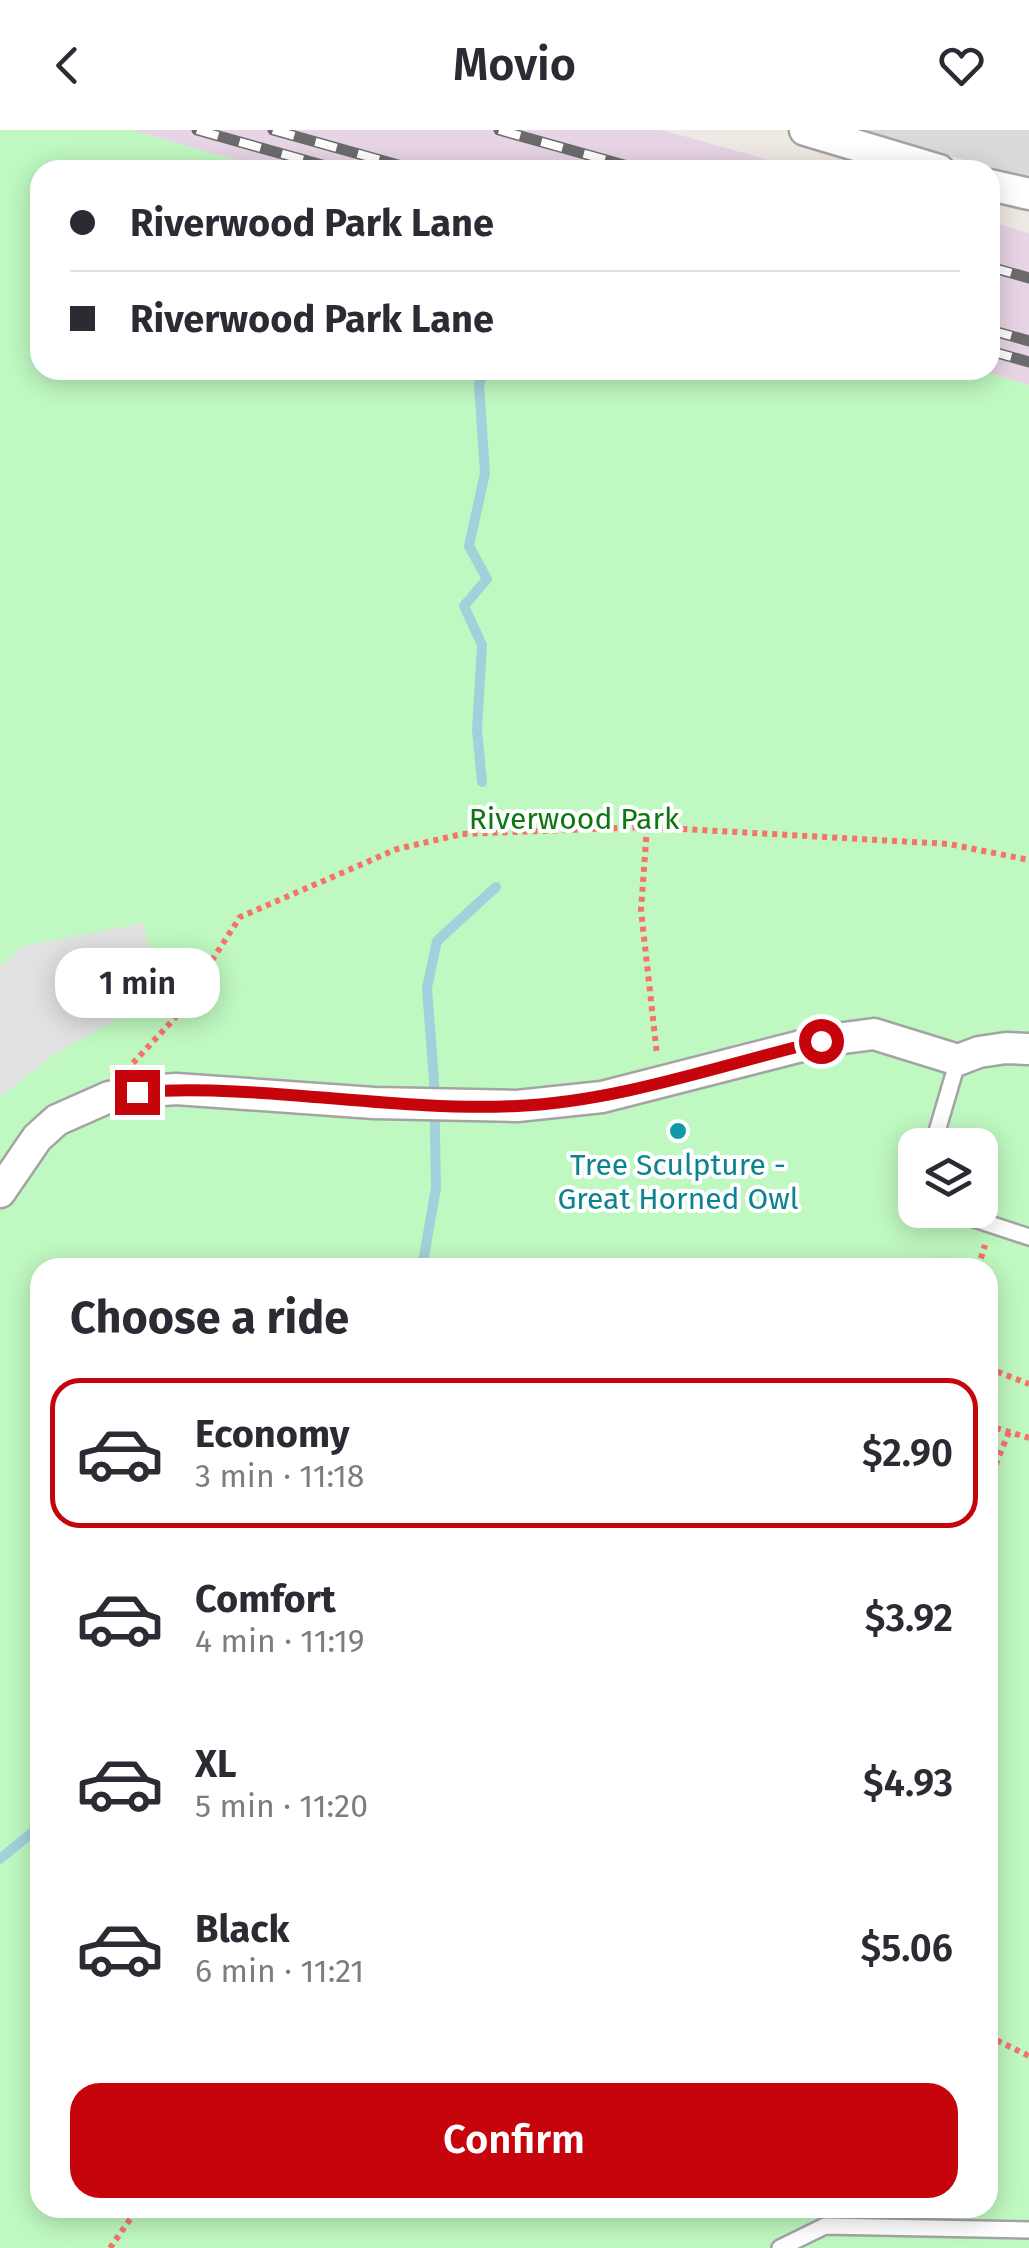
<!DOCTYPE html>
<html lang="en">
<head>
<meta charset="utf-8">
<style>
  body { margin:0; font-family:"Fira Sans",sans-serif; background:#f2f2f3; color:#2b2b33; height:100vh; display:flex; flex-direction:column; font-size:38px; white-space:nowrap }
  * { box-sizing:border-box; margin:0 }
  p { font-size:32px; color:#7c7c81 }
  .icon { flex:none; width:55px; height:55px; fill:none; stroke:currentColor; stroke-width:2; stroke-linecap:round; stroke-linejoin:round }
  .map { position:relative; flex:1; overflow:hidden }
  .panel { position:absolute; left:30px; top:1128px; width:968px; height:960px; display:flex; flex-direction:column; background:#fff; border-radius:30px; box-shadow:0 5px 25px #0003 }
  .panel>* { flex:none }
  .hud { position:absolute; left:30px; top:30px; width:970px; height:220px; border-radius:30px; box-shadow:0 5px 25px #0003; display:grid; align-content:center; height:220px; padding:0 40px; background:#fff }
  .buttons { position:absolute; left:898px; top:998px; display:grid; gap:20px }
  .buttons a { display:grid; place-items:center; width:100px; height:100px; border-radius:20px; background:#fff; box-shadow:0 5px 25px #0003; font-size:50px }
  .end { position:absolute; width:45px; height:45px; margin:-22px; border:12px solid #c6040c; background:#fff; box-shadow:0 0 0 5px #fff }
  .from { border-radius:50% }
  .bubble { position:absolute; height:70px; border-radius:30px; background:#fff; box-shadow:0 5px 25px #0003; font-size:32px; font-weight:600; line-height:70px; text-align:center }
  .hud b { display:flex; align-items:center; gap:35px; height:95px; font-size:38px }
  .hud b+b { border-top:2px solid #e1e1e2 }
  .hud i { width:25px; height:25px; background:#2b2b33 }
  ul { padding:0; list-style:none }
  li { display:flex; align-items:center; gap:30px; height:150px; margin:0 20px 15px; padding:0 20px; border:5px solid transparent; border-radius:30px }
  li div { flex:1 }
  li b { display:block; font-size:38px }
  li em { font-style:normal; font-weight:600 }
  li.selected { border-color:#c6040c }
  li>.icon { width:90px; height:90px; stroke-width:1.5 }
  h2 { padding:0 40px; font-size:45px; line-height:120px }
  .primary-button { display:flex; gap:20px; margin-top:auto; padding:20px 40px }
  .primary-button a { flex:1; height:115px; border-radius:30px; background:#c6040c; color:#fff; font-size:40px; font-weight:600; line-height:115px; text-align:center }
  header { display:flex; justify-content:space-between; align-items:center; height:130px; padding:0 40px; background:#fff; font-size:45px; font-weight:600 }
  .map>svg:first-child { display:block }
</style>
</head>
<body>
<header><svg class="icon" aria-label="back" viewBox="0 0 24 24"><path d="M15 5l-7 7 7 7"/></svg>Movio<svg class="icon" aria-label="heart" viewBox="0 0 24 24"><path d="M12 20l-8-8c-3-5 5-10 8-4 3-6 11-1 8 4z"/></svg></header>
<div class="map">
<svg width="1029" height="2118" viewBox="0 0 1029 2118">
  <rect width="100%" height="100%" fill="#eee9e2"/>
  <path fill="#dbd9da" d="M 859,0 L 1029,0 L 1029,48 Z"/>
  <path fill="#e7d4e4" d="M 130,0 L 662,0 L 804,40 L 271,40 Z
    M 990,92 L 1029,103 L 1029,255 L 977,240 L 990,240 Z"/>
  <path fill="#bff8c1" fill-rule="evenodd" d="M 0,0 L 130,0 L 271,40 L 40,40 L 40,240 L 977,240 L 1029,255 L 1029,2118 L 0,2118 ZM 915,1015 L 980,1015 L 980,1080 L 915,1080 ZM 40,1138 L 988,1138 L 988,2078 L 40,2078 Z"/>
  <path fill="#e1e1e1" d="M 144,793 L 157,866 L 55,924 L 0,967 L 0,837 L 23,816 Z"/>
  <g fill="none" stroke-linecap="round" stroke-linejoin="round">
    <path stroke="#a3d1db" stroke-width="10" d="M 482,652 L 477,600 L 482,515 L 464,476 L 487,449 L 469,416 L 485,343 L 479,254 L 485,240
      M 422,1138 L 436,1058 L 434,951 L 427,858 L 437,811 L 496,757
      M 0,1729 L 40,1696"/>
    <defs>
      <path id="service" d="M 933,1015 L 958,930
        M 947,1080 L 1029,1107
        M 780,2118 L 825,2096 L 1029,2100"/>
      <path id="minor" d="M 805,0 L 939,40
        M 990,55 L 1029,64
        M 0,1062 L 37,1008 L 57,990 L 109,967 L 137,962 L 176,959 L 374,973 L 517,976 L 602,967 L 821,911 L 874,904 L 958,930 L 979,922 L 1006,918 L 1029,919"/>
    </defs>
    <use href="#service" stroke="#a4a4a4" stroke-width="20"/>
    <use href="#minor" stroke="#a4a4a4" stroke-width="35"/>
    <path stroke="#f7726a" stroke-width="6" stroke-dasharray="5 5" stroke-linecap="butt" d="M 647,697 L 641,780 L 657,925
      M 133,933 L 174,889 L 240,787 L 397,719 L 462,704 L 647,697 L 949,714 L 1029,730
      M 978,1138 L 985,1115
      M 988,1238 L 1029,1254
      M 996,1298 L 1029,1308
      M 988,1353 L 1009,1302
      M 988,1906 L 1029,1926
      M 110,2118 L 138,2078"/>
    <use href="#service" stroke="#fff" stroke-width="15"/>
    <use href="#minor" stroke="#fff" stroke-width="30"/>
    <defs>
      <path id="rail" d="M 197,0 L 340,40
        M 273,0 L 416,40
        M 499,0 L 642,40
        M 990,137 L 1029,148
        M 990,200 L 1029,211
        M 990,221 L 1029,232"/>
    </defs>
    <use href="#rail" stroke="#6b6b6b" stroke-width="11"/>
    <use href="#rail" stroke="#fff" stroke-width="8" stroke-dasharray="22" stroke-linecap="butt"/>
  </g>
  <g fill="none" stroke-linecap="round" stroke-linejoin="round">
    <path stroke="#c6040c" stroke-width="12" d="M 137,962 C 263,953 390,982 517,976 C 621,971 720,935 821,911"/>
  </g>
  <circle fill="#0f9aa8" stroke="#fff" stroke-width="4" cx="678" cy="1001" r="10"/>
  <g text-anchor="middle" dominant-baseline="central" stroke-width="8" stroke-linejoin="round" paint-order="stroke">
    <g font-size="30" fill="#0d7811" stroke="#fff">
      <text x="574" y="689">Riverwood Park</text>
    </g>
    <g font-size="30" fill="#0d838f" stroke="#fff">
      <text x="678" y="1035">Tree Sculpture -<tspan x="678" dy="34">Great Horned Owl</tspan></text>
    </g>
  </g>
</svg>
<div class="buttons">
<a><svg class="icon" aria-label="layers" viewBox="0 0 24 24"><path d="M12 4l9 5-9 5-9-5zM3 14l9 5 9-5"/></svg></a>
</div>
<i class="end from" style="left:821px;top:911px"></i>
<i class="end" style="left:137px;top:962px"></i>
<div class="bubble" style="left:55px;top:818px;width:165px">1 min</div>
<div class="hud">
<b><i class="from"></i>Riverwood Park Lane</b>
<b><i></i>Riverwood Park Lane</b>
</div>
<section class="panel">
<h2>Choose a ride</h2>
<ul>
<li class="selected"><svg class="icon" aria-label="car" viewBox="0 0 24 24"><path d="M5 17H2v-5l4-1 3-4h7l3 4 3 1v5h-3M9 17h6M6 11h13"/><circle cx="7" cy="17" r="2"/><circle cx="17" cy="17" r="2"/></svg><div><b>Economy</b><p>3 min · 11:18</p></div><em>$2.90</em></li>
<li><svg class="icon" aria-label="car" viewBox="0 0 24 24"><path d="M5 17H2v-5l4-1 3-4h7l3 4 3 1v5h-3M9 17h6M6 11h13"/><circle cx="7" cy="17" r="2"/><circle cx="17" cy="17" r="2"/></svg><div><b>Comfort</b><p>4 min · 11:19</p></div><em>$3.92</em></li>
<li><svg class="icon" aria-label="car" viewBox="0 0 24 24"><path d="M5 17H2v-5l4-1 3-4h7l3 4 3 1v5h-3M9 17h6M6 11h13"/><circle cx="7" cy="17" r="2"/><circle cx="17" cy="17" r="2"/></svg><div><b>XL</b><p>5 min · 11:20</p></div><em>$4.93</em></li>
<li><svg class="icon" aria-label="car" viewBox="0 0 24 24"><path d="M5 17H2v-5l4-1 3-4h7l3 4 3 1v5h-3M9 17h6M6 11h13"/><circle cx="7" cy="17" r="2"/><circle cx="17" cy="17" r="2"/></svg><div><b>Black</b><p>6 min · 11:21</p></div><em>$5.06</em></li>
</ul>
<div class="primary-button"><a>Confirm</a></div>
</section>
</div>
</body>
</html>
